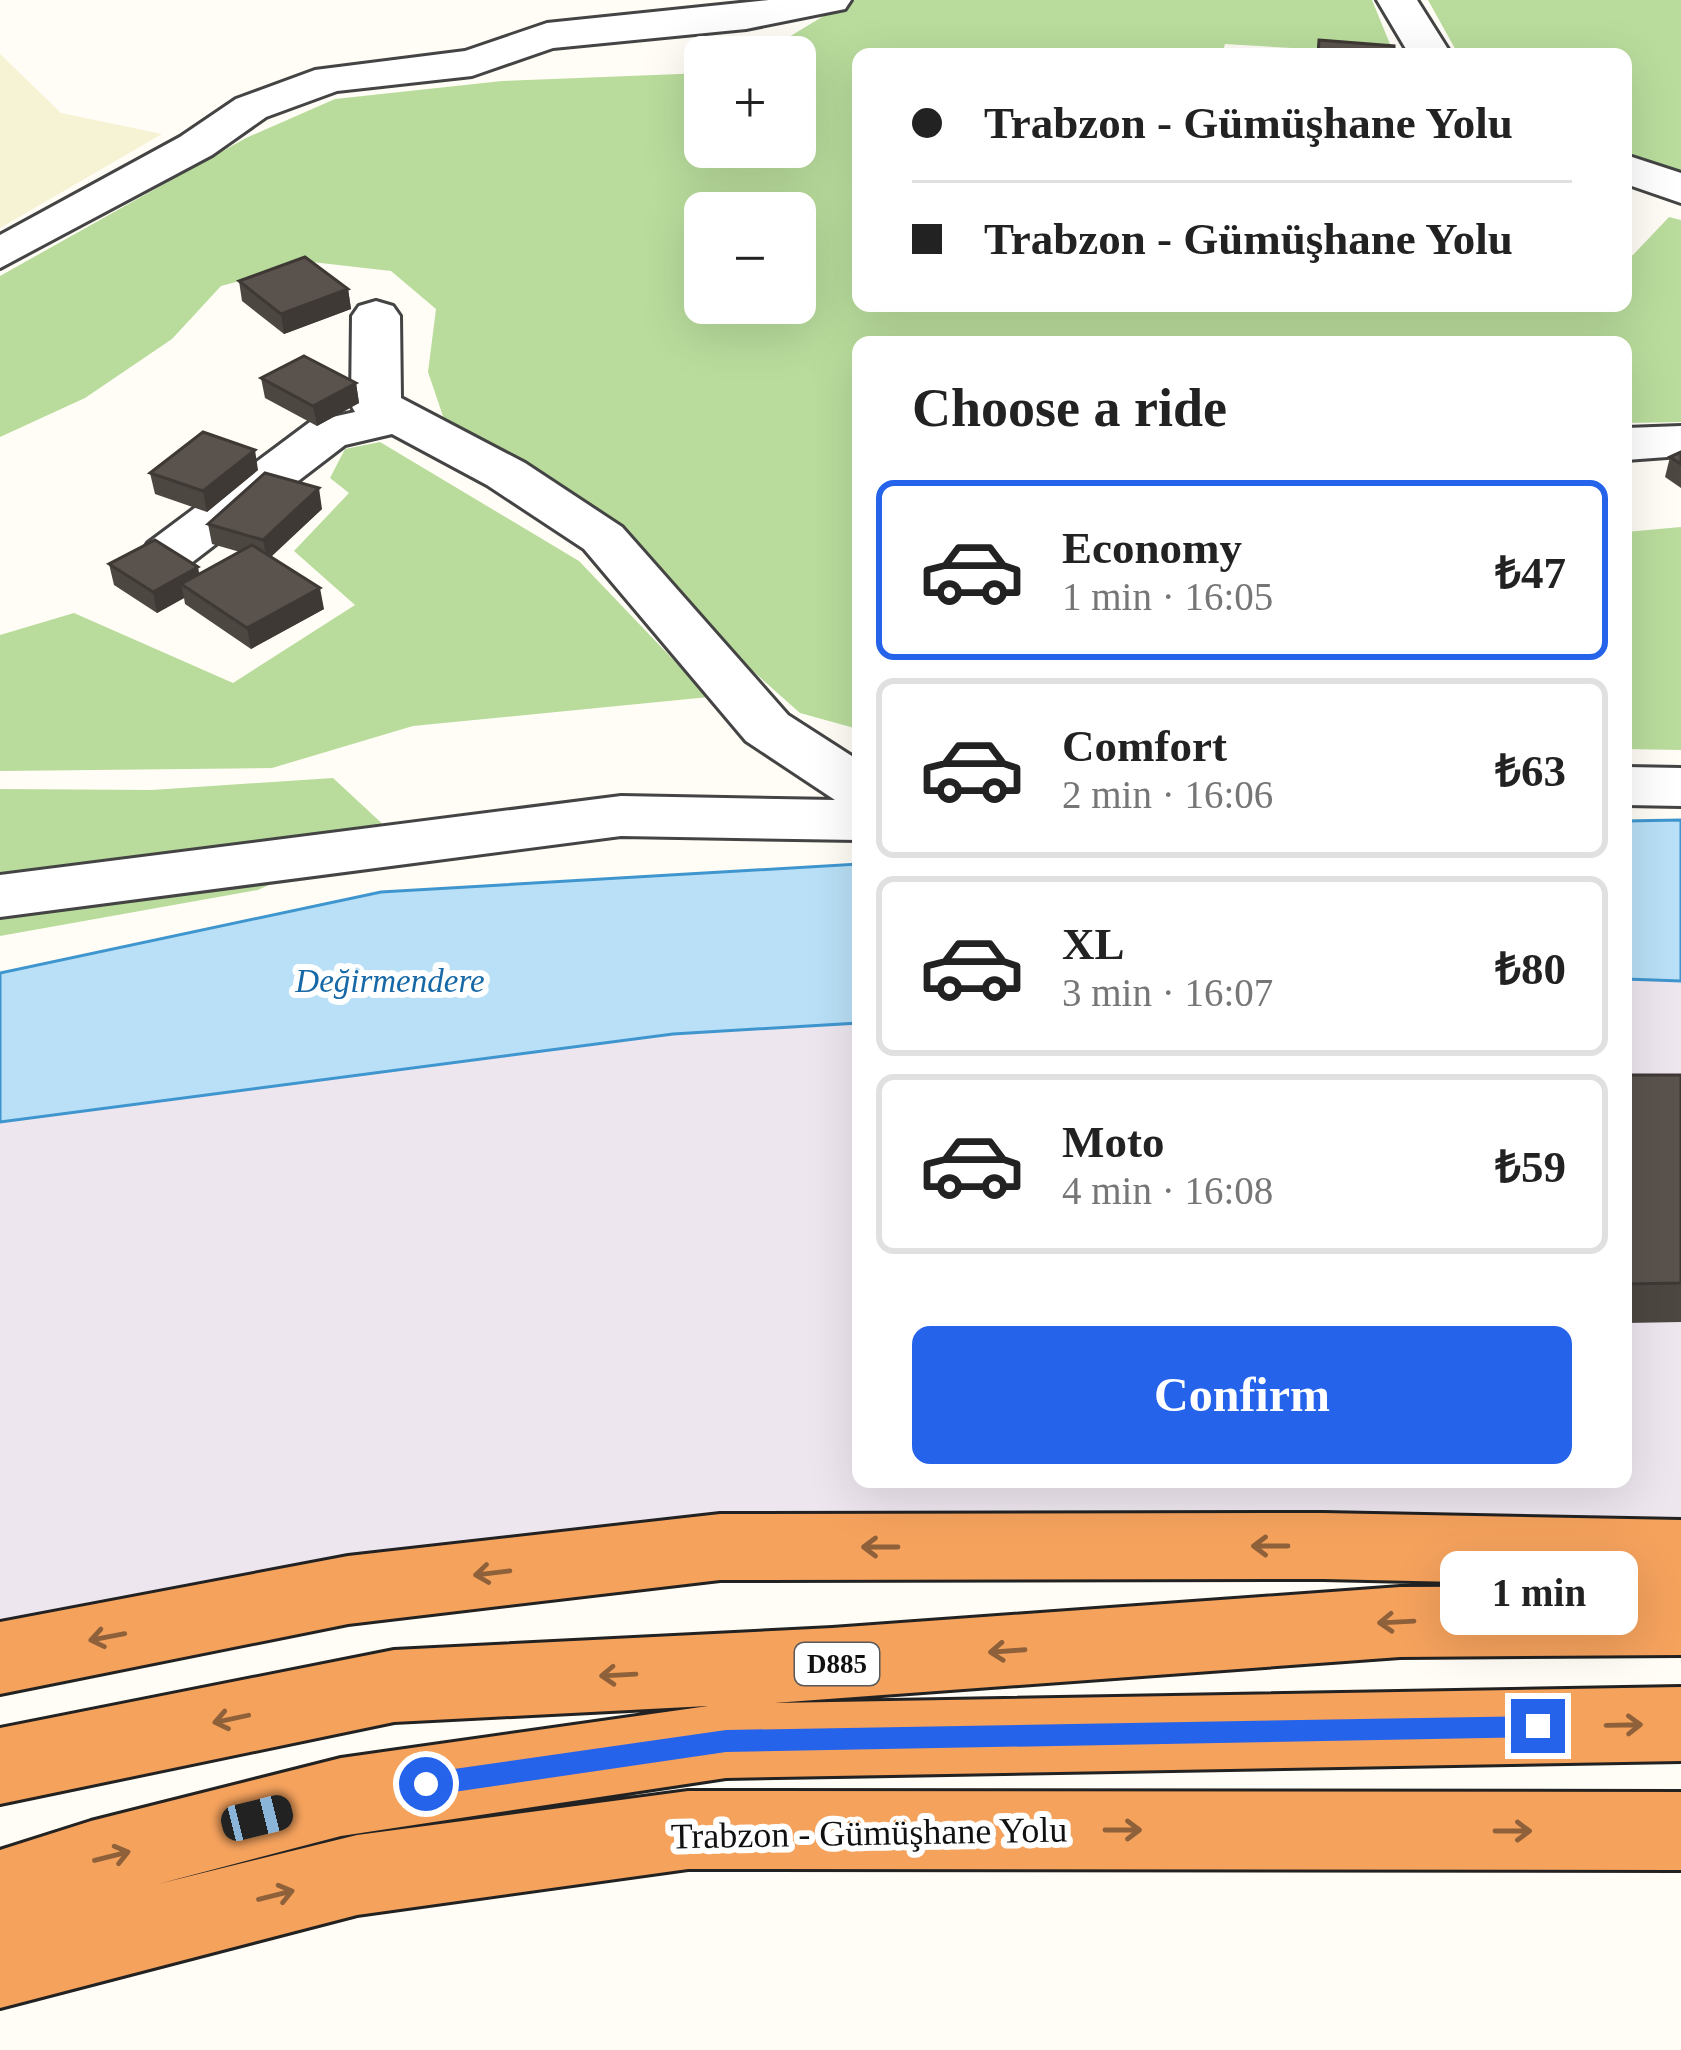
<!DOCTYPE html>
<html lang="en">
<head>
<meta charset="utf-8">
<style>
  body { margin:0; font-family:"Times New Roman",serif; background:#f2f2f2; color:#222; height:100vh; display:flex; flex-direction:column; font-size:45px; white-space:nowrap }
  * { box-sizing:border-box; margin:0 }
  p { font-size:39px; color:#767676 }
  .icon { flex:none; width:66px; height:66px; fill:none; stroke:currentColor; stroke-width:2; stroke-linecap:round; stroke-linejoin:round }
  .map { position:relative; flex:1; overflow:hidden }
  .details { position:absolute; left:852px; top:336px; width:780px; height:1152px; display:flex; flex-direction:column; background:#fff; border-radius:18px; box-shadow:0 12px 48px #0002 }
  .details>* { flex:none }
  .banner { position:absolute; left:852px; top:48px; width:780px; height:264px; border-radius:18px; box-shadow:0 12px 48px #0002; display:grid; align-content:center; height:264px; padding:0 60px; background:#fff }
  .buttons { position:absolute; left:684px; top:36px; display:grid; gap:24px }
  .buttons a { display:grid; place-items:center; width:132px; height:132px; border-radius:18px; background:#fff; box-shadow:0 12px 48px #0002; font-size:60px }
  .end { position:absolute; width:54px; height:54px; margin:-27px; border:15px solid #2563eb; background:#fff; box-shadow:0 0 0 6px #fff }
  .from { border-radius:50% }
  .bubble { position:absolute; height:84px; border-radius:18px; background:#fff; box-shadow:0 12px 48px #0002; font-size:39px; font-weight:600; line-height:84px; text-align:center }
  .car { position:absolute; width:36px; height:72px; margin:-36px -18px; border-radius:15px; box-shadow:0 0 9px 3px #0007; background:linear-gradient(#222 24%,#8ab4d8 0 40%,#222 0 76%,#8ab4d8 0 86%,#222 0) }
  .banner b { display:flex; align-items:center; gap:42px; height:114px; font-size:45px }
  .banner b+b { border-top:3px solid #e0e0e0 }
  .banner i { width:30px; height:30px; background:#222 }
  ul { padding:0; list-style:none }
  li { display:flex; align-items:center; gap:36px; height:180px; margin:0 24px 18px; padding:0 36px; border:6px solid #e0e0e0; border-radius:18px }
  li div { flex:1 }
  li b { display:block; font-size:45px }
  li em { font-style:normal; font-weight:600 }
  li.active { border-color:#2563eb }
  li>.icon { width:108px; height:108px; stroke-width:1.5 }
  h2 { padding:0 60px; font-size:54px; line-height:144px }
  .cta { display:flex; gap:24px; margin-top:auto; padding:24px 60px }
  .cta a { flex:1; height:138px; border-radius:18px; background:#2563eb; color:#fff; font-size:48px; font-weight:600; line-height:138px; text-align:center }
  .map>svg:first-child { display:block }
</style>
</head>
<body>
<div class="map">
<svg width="1681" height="2050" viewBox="0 0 1681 2050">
  <rect width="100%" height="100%" fill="#fffdf5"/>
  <path fill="#eee6ef" d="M 1626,979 L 1681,981 L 1681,1531 L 962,1528 L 0,1638 L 0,1122 L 673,1034 L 858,1023 L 858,1482 L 1626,1482 Z"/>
  <path fill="#f6f3d4" d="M 0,54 L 61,113 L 162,134 L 0,228 Z"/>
  <path fill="#b9dc9c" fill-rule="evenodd" d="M 850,0 L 1372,0 L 1394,54 L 1225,44 L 1222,54 L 858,54 L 858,306 L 1626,306 L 1626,256 L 1633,255 L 1669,217 L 1681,220 L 1681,422 L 1626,423 L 1626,342 L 858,342 L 858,729 L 800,713 L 700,624 L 446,425 L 428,372 L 436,309 L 391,271 L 312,262 L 221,286 L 172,339 L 85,398 L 0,437 L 0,276 L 246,138 L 335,99 L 502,81 L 705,73 L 705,147 L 795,147 L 795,57 L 756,57 ZM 705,213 L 795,213 L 795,303 L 705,303 Z
    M 1428,0 L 1681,0 L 1681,181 L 1626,160 L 1626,54 L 1458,54 Z
    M 380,442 L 579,561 L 709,697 L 413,726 L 272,768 L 0,771 L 0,635 L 74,613 L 233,683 L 355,605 L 294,551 L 349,493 L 330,478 L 345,449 Z
    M 1681,527 L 1681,750 L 1626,749 L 1626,532 Z
    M 333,778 L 388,829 L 258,890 L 0,936 L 0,789 L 152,790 Z"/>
  <path fill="#b9e0f7" stroke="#3f96cf" stroke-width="3" d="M 1681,820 L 1681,981 L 1626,979 L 1626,821 Z
    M 858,864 L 858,1023 L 673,1034 L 0,1122 L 0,973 L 381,892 Z"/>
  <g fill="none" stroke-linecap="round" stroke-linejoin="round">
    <defs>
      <path id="street" d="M 769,0 L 851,0 L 845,9 L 746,29 L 553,48 L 472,76 L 337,91 L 266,117 L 212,155 L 0,268 L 0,235 L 180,137 L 236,99 L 315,70 L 465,51 L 547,23 Z
        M 1377,0 L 1417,0 L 1451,54 L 1409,54 Z
        M 1626,155 L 1681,173 L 1681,203 L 1626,184 Z
        M 376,301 L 393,306 L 400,316 L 401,398 L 525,463 L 622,527 L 788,715 L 858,760 L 858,840 L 621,836 L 0,917 L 0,875 L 621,796 L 835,800 L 746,741 L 584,549 L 487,485 L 392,434 L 345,445 L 186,567 L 167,571 L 148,567 L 140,555 L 148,543 L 310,422 L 355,412 L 351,405 L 352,316 L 359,306 Z
        M 1681,426 L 1681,456 L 1626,460 L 1626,428 Z
        M 1626,767 L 1681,768 L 1681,806 L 1626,805 Z"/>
      <path id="highway" d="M 1323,1513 L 1681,1520 L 1681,1655 L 1400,1657 L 774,1703 L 1681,1687 L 1681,1761 L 726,1778 L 341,1836 L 158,1884 L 357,1835 L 688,1791 L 1681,1792 L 1681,1870 L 688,1869 L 357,1915 L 0,2008 L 0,1850 L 91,1821 L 341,1758 L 708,1706 L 394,1722 L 0,1804 L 0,1728 L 394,1650 L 832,1628 L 1400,1587 L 1636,1586 L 1323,1579 L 720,1580 L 348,1624 L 0,1694 L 0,1622 L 348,1556 L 720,1514 Z"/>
    </defs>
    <use href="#street" stroke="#444" stroke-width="6"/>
    <use href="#highway" stroke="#222" stroke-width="6"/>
    <use href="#street" fill="#fff" fill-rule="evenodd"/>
    <use href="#highway" fill="#f5a25d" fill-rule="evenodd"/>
  </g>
  <path fill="#4d4742" d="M 239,281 L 348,289 L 351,309 L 284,334 L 242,301 Z
    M 261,378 L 356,383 L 359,403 L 317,426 L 265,398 Z
    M 1681,452 L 1681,488 L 1665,477 L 1670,457 Z
    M 258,470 L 207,512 L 155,494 L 150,473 Z
    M 322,509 L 271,557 L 324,609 L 251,649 L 185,604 L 184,598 L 157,613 L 114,585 L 109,564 L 199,574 L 240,552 L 212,544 L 208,524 Z
    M 1626,1075 L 1681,1075 L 1681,1322 L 1626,1323 Z"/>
  <path fill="#3f3936" d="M 348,289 L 351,309 L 284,334 L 281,314 Z
    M 356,383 L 359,403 L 317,426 L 313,406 Z
    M 255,450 L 258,470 L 207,512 L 203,491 Z
    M 319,488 L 322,509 L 267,560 L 263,540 Z
    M 198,567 L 202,588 L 181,584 L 184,598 L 157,613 L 153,592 Z
    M 320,588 L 324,609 L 251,649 L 247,628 Z"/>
  <path fill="#5a524d" stroke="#3f3936" stroke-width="3" d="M 1319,40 L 1394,46 L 1394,54 L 1318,54 Z
    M 305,257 L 348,289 L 281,314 L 239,281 Z
    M 304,356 L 356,383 L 313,406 L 261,378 Z
    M 203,432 L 255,450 L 203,491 L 150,473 Z
    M 1681,452 L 1681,464 L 1670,457 Z
    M 265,473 L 319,488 L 263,540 L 208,524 Z
    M 155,540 L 198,567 L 153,592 L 109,564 Z
    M 252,545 L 320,588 L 247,628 L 181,584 Z
    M 1626,1075 L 1681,1075 L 1681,1283 L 1626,1284 Z"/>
  <defs><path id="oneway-shaft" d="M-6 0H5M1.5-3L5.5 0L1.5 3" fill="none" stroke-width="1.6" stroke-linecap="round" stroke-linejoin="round" transform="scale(3)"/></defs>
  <g stroke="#8e613b">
    <use href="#oneway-shaft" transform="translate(1270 1546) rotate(180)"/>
    <use href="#oneway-shaft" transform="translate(880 1547) rotate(180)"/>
    <use href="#oneway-shaft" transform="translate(492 1573) rotate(173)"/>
    <use href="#oneway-shaft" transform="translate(1396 1622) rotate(177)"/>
    <use href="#oneway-shaft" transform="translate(107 1637) rotate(169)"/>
    <use href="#oneway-shaft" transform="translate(1007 1651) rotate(176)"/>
    <use href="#oneway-shaft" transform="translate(618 1675) rotate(177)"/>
    <use href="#oneway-shaft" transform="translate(231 1719) rotate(168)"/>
    <use href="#oneway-shaft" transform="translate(1624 1725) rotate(-1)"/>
    <use href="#oneway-shaft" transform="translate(1123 1830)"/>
    <use href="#oneway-shaft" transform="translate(1513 1831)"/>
    <use href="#oneway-shaft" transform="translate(112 1856) rotate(-14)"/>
    <use href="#oneway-shaft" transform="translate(276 1895) rotate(-14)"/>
  </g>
  <path fill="#2563eb" d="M 1538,1716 L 1550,1726 L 1538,1737 L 726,1752 L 426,1796 L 414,1784 L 426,1773 L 726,1730 Z"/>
  <g text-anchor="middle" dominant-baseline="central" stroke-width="12" stroke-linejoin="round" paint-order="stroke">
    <rect fill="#fff" stroke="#585858" stroke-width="3" x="795" y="1643" width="84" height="42" rx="9"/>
    <g font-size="27" font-weight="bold" fill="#111">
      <text x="837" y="1664">D885</text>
    </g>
    <g font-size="33" font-style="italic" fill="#1768a6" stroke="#fff">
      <text x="390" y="981">Değirmendere</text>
    </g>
    <g font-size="36" fill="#111" stroke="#fff">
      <text transform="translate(869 1833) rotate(-1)">Trabzon - Gümüşhane Yolu</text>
    </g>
  </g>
</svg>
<div class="buttons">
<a>+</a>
<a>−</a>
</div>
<i class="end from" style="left:426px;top:1784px"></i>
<i class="end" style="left:1538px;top:1726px"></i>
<div class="bubble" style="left:1440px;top:1551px;width:198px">1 min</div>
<i class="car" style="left:257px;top:1818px;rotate:76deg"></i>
<div class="banner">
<b><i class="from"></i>Trabzon - Gümüşhane Yolu</b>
<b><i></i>Trabzon - Gümüşhane Yolu</b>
</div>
<section class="details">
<h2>Choose a ride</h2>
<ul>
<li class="active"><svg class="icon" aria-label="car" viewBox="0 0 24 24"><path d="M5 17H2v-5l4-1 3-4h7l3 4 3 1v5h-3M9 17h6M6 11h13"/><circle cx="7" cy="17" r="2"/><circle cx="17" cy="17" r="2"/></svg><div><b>Economy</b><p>1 min · 16:05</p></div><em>₺47</em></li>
<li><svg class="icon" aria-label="car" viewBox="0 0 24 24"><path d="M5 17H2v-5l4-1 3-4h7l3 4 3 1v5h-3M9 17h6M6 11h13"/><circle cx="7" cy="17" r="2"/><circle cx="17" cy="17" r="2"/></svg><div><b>Comfort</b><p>2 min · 16:06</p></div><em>₺63</em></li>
<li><svg class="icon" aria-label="car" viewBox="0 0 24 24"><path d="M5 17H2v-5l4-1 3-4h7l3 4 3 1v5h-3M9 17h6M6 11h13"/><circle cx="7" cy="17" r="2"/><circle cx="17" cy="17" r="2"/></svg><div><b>XL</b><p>3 min · 16:07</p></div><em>₺80</em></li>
<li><svg class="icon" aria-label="car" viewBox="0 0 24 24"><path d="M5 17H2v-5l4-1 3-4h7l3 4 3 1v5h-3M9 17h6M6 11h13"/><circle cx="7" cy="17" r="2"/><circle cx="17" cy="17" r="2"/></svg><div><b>Moto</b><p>4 min · 16:08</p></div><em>₺59</em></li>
</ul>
<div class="cta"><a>Confirm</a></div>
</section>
</div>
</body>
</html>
